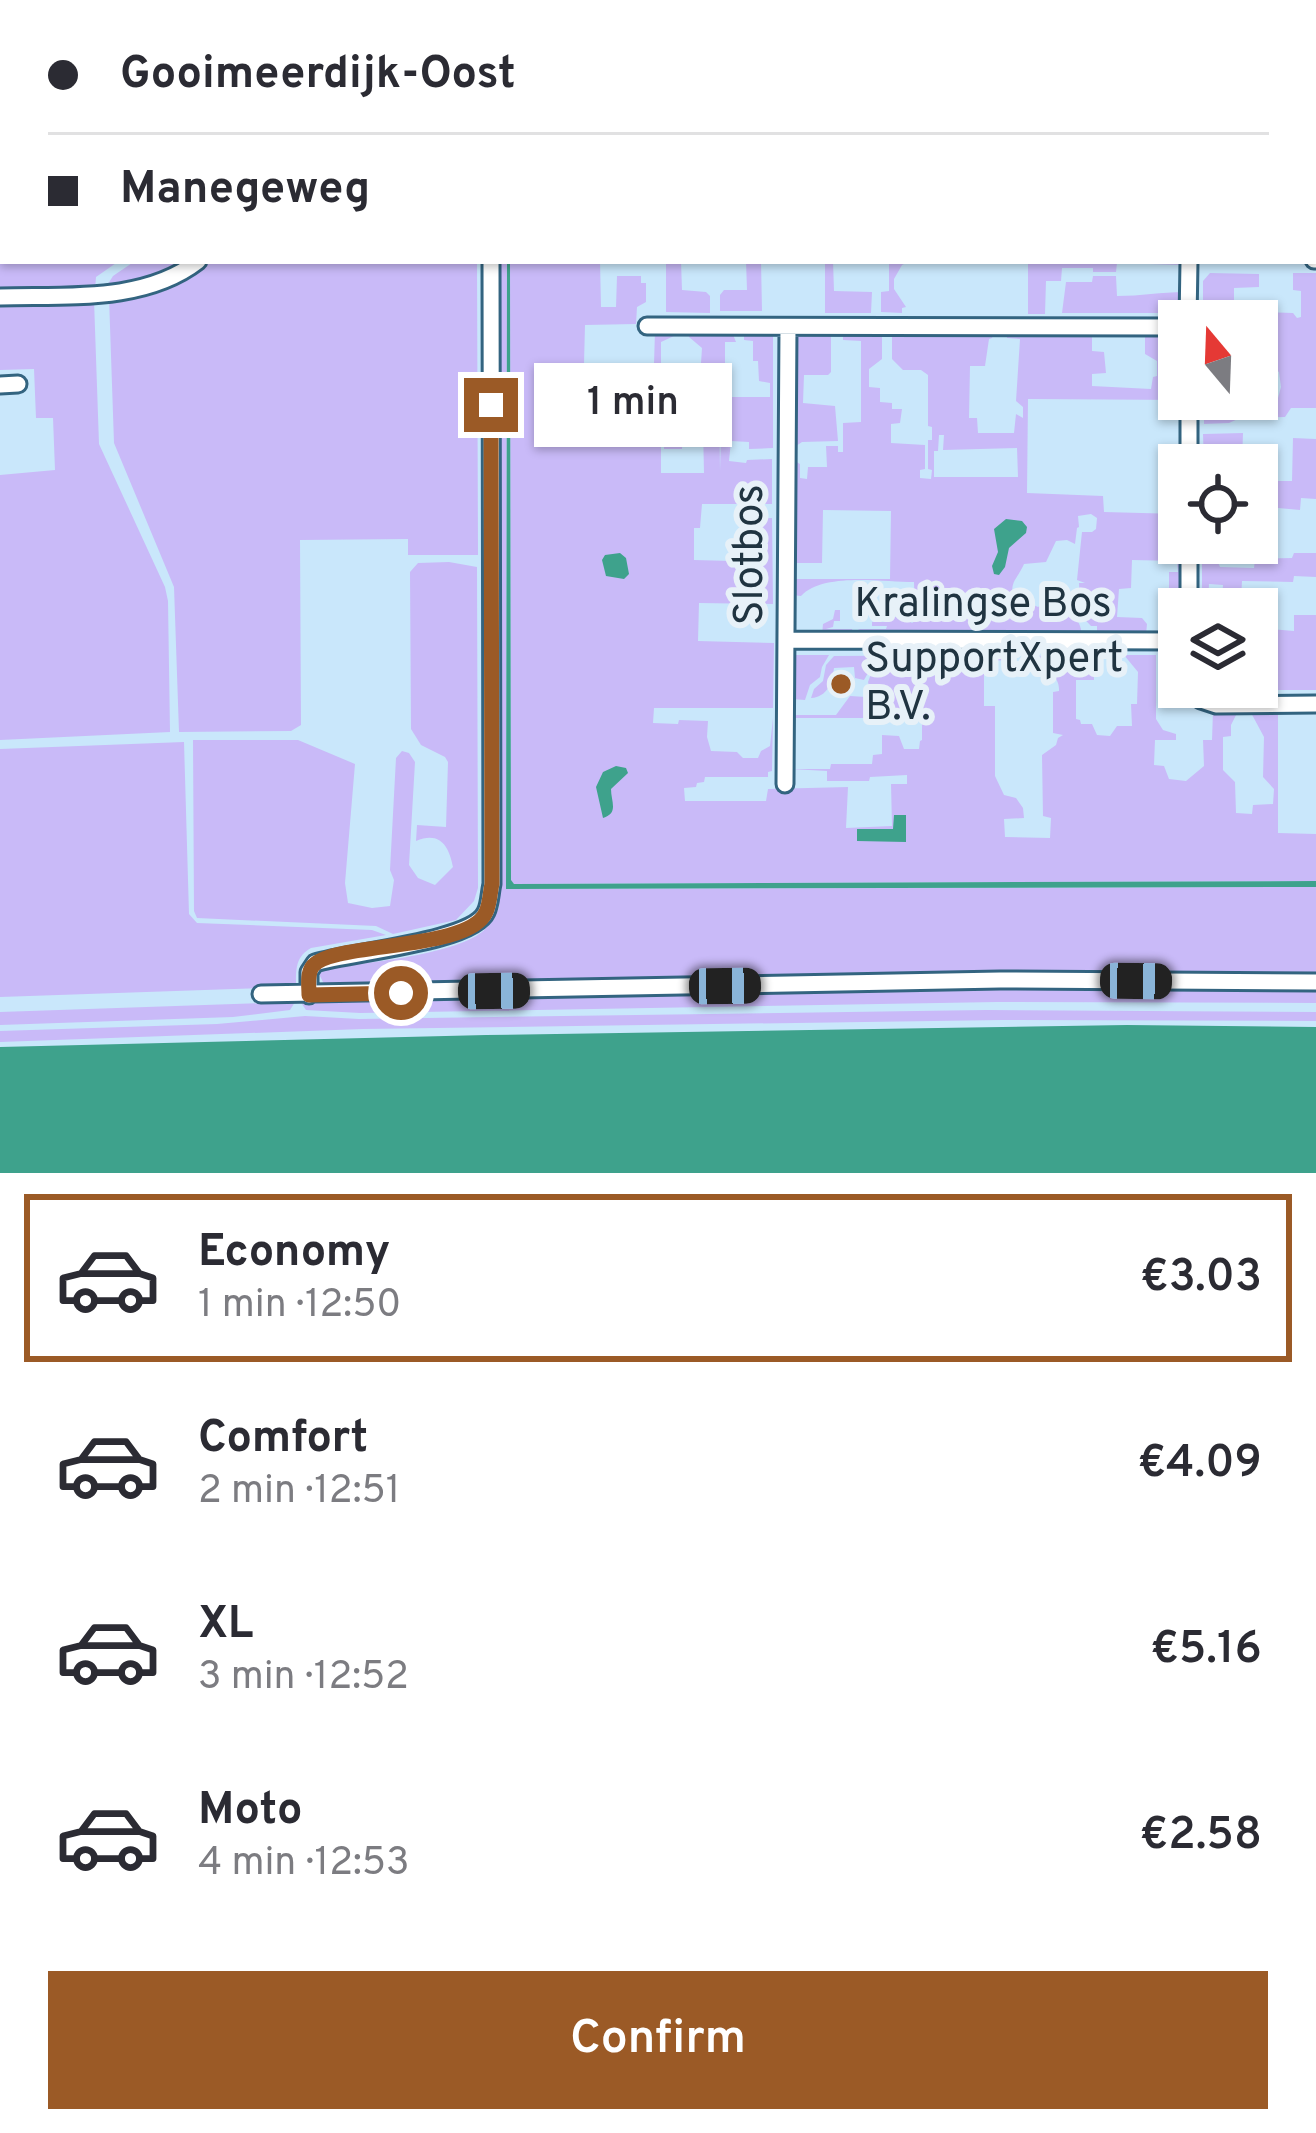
<!DOCTYPE html>
<html lang="en">
<head>
<meta charset="utf-8">
<style>
  body { margin:0; font-family:Overpass,sans-serif; background:#f2f2f3; color:#2b2b33; height:100vh; display:flex; flex-direction:column; font-size:45px; white-space:nowrap }
  * { box-sizing:border-box; margin:0 }
  p { font-size:39px; color:#7c7c81 }
  .icon { flex:none; width:66px; height:66px; fill:none; stroke:currentColor; stroke-width:2; stroke-linecap:round; stroke-linejoin:round }
  .map { position:relative; height:1173px; overflow:hidden }
  .drawer { display:flex; flex-direction:column; background:#fff; flex:1 }
  .drawer>* { flex:none }
  .top-card { position:absolute; left:0px; top:0px; width:1317px; height:264px; box-shadow:0 3px 9px #0004; display:grid; align-content:center; height:264px; padding:0 48px; background:#fff }
  .needle { width:78px; rotate:341deg }
  .tools { position:absolute; left:1158px; top:300px; display:grid; gap:24px }
  .tools a { display:grid; place-items:center; width:120px; height:120px; border-radius:0px; background:#fff; box-shadow:0 3px 9px #0004; font-size:60px }
  .end { position:absolute; width:54px; height:54px; margin:-27px; border:15px solid #9b5a26; background:#fff; box-shadow:0 0 0 6px #fff }
  .from { border-radius:50% }
  .bubble { position:absolute; height:84px; border-radius:0px; background:#fff; box-shadow:0 3px 9px #0004; font-size:39px; font-weight:600; line-height:84px; text-align:center }
  .car { position:absolute; width:36px; height:72px; margin:-36px -18px; border-radius:15px; box-shadow:0 0 9px 3px #0007; background:linear-gradient(#222 24%,#8ab4d8 0 40%,#222 0 76%,#8ab4d8 0 86%,#222 0) }
  .top-card b { display:flex; align-items:center; gap:42px; height:114px; font-size:45px }
  .top-card b+b { border-top:3px solid #e1e1e2 }
  .top-card i { width:30px; height:30px; background:#2b2b33 }
  ul { padding:21px 0 0; list-style:none }
  li { display:flex; align-items:center; gap:36px; height:168px; margin:0 24px 18px; padding:0 24px; border:6px solid transparent; border-radius:0px }
  li div { flex:1 }
  li b { display:block; font-size:45px }
  li em { font-style:normal; font-weight:600 }
  li.active { border-color:#9b5a26 }
  li>.icon { width:108px; height:108px; stroke-width:1.5 }
  .action { display:flex; gap:24px; margin-top:auto; padding:24px 48px }
  .action a { flex:1; height:138px; border-radius:0px; background:#9b5a26; color:#fff; font-size:48px; font-weight:600; line-height:138px; text-align:center }
  .map>svg:first-child { display:block }
</style>
</head>
<body>
<div class="map">
<svg width="1316" height="1173" viewBox="0 0 1316 1173">
  <rect width="100%" height="100%" fill="#c9e7fb"/>
  <path fill="#c9baf8" fill-rule="evenodd" d="M 252,0 L 453,0 L 454,3 L 255,3 Z
    M 491,0 L 1083,0 L 1083,3 L 491,3 Z
    M 3,213 L 3,261 L 119,261 L 96,277 L 95,290 L 0,296 L 0,214 Z
    M 135,261 L 184,261 L 149,278 L 108,284 L 113,276 Z
    M 212,261 L 477,261 L 478,555 L 408,555 L 408,539 L 300,540 L 301,725 L 291,731 L 179,732 L 174,587 L 114,443 L 109,297 C 147,306 184,283 212,261 Z
    M 495,261 L 507,261 L 506,889 L 1316,887 L 1316,975 L 324,984 L 319,974 L 322,968 C 361,964 453,955 482,932 C 490,926 494,916 499,908 Z
    M 510,261 L 600,261 L 601,307 L 616,307 L 617,276 L 641,276 L 641,283 L 646,283 L 646,302 L 637,307 L 636,324 L 585,325 L 584,364 L 591,366 L 590,390 L 601,391 L 601,428 L 652,430 L 655,331 L 677,331 L 674,336 L 661,342 L 661,473 L 704,473 L 703,427 L 683,429 L 682,449 L 664,449 L 665,395 L 699,394 L 702,348 L 689,337 L 688,332 L 732,332 L 736,342 L 725,342 L 725,388 L 716,389 L 715,395 L 719,396 L 720,471 L 722,397 L 770,397 L 770,383 L 759,381 L 758,361 L 753,361 L 753,341 L 744,340 L 744,333 L 773,332 L 773,448 L 749,449 L 749,442 L 731,441 L 729,461 L 746,463 L 747,460 L 772,459 L 772,504 L 702,504 L 700,528 L 694,528 L 694,560 L 732,561 L 733,549 L 742,548 L 742,519 L 772,518 L 773,604 L 699,603 L 698,641 L 774,643 L 773,708 L 654,708 L 653,723 L 678,724 L 679,720 L 708,721 L 707,737 L 711,751 L 737,752 L 743,758 L 758,758 L 761,751 L 770,746 L 773,718 L 772,771 L 768,772 L 768,777 L 705,777 L 704,782 L 697,783 L 696,787 L 684,788 L 685,801 L 766,801 L 768,789 L 848,787 L 846,828 L 892,826 L 891,784 L 907,784 L 907,775 L 870,777 L 869,781 L 827,781 L 827,771 L 791,769 L 830,769 L 831,764 L 872,764 L 873,755 L 882,754 L 882,735 L 899,736 L 904,749 L 919,749 L 920,741 L 922,740 L 922,718 L 792,718 L 791,715 L 836,715 L 850,696 L 866,697 L 871,693 L 868,682 L 871,674 C 896,657 899,677 921,677 C 929,678 936,674 943,673 L 946,667 L 942,664 C 913,691 886,639 864,680 L 855,678 L 854,667 L 834,668 C 832,682 828,697 811,698 L 814,689 L 823,681 L 826,665 L 834,656 L 1012,655 L 1012,660 L 984,661 L 984,706 L 995,706 L 995,776 L 1004,795 L 1016,798 L 1023,808 L 1024,818 L 1004,819 L 1005,837 L 1050,838 L 1051,818 L 1043,816 L 1042,755 L 1056,745 L 1058,738 L 1063,735 L 1053,733 L 1053,692 L 1059,691 C 1060,677 1048,670 1038,663 L 1037,656 L 1093,653 L 1094,680 L 1076,680 L 1076,719 L 1080,720 L 1081,724 L 1092,724 L 1097,735 L 1110,736 L 1117,726 L 1132,726 L 1131,704 L 1137,704 L 1138,672 L 1124,655 L 1156,655 L 1156,719 L 1163,730 L 1176,734 L 1176,740 L 1155,740 L 1154,765 L 1164,766 L 1169,779 L 1186,781 L 1204,766 L 1203,740 L 1212,740 L 1213,711 C 1175,699 1169,695 1169,655 L 1179,655 L 1179,687 L 1185,687 L 1238,711 L 1231,725 L 1231,736 L 1223,737 L 1223,770 L 1235,782 L 1236,813 L 1252,814 L 1253,805 L 1273,804 L 1274,789 L 1263,777 L 1264,737 L 1249,709 L 1278,710 L 1278,833 L 1316,834 L 1316,881 L 514,884 L 511,881 Z
    M 666,261 L 681,261 L 682,290 L 706,292 L 710,296 L 710,313 L 666,312 Z
    M 746,261 L 761,261 L 762,311 L 720,311 L 720,295 L 724,290 L 747,290 Z
    M 825,261 L 833,261 L 834,291 L 872,292 L 871,313 L 825,313 Z
    M 889,261 L 908,262 L 902,265 L 894,279 L 894,289 L 906,307 L 902,308 L 902,313 L 881,312 L 881,292 L 889,291 Z
    M 1028,261 L 1184,261 L 1184,265 L 1117,263 L 1116,272 L 1093,272 L 1093,268 L 1062,268 L 1061,281 L 1046,281 L 1045,314 L 1028,314 Z
    M 1210,273 L 1259,274 L 1259,287 L 1234,288 L 1234,321 L 1203,321 L 1203,281 Z
    M 1293,273 L 1316,273 L 1316,408 L 1291,408 L 1285,417 L 1240,418 L 1229,423 L 1204,424 L 1204,399 L 1257,399 L 1257,391 L 1264,392 L 1270,399 L 1278,398 L 1281,387 L 1279,372 L 1273,368 L 1258,367 L 1257,336 L 1266,336 L 1266,325 L 1261,323 L 1261,316 L 1264,312 L 1293,313 L 1297,318 L 1301,317 L 1301,291 L 1293,290 Z
    M 1093,276 L 1116,276 L 1117,296 C 1141,296 1161,292 1184,292 L 1184,313 L 1062,313 L 1066,282 L 1092,282 Z
    M 94,300 L 99,444 L 165,587 L 168,601 L 170,732 L 0,740 L 0,475 L 55,470 L 53,418 L 36,418 L 34,369 L 0,370 L 0,305 Z
    M 1109,332 L 1109,336 L 1092,337 L 1092,351 L 1104,352 L 1106,373 L 1092,374 L 1092,386 L 1151,389 L 1153,377 L 1157,376 L 1157,361 L 1145,354 L 1145,332 L 1179,333 L 1179,399 L 1185,400 L 1028,399 L 1027,493 L 1103,496 L 1104,512 L 1179,514 L 1179,543 L 1185,543 L 1185,609 L 1179,609 L 1179,633 L 1159,636 L 1158,601 L 1169,600 L 1169,572 L 1178,572 L 1177,561 L 1132,560 L 1131,588 L 1119,589 L 1117,617 L 1142,618 L 1147,624 L 1146,635 L 1097,635 L 1097,626 L 1091,626 L 1072,606 L 1080,606 L 1079,583 L 1085,583 L 1077,580 L 1082,532 L 1092,532 L 1096,529 L 1097,518 L 1091,514 L 1078,516 L 1079,527 L 1077,528 L 1075,544 L 1067,540 L 1056,541 L 1046,562 L 1024,564 C 1016,582 1009,580 1014,603 L 1029,603 L 1038,607 L 1048,601 C 1066,607 1081,616 1082,636 L 822,635 L 823,624 L 833,619 L 835,610 L 840,610 L 840,621 L 834,621 L 833,627 L 826,629 L 852,629 L 853,632 L 860,629 L 886,629 L 887,626 L 872,626 L 872,622 L 885,622 L 886,617 L 904,617 L 912,623 L 915,621 L 914,582 C 883,582 823,572 801,596 L 792,595 L 792,579 L 890,579 L 891,511 L 823,510 L 822,563 L 793,563 L 792,459 L 800,464 L 800,478 L 807,479 L 808,467 L 827,467 L 826,446 L 838,446 L 838,452 L 843,452 L 843,423 L 861,422 L 861,341 L 843,340 L 843,333 L 882,334 L 882,359 L 869,369 L 869,387 L 880,388 L 880,402 L 892,403 L 892,409 L 902,409 L 900,423 L 891,424 L 891,443 L 925,445 L 925,469 L 920,470 L 920,478 L 931,479 L 932,470 L 928,469 L 928,440 L 932,440 L 932,427 L 928,426 L 928,375 L 921,370 L 903,370 L 892,359 L 892,334 L 993,334 L 992,338 L 989,339 L 985,366 L 970,366 L 969,418 L 977,418 L 978,433 L 1014,433 L 1016,414 L 1023,418 L 1023,407 L 1016,401 L 1020,339 L 1007,338 L 1007,333 ZM 939,435 L 944,435 L 943,450 L 1017,448 L 1018,477 L 934,477 L 934,451 L 938,451 Z
    M 802,333 L 831,333 L 831,372 L 828,375 L 804,375 L 803,403 L 835,406 L 838,441 L 802,442 L 793,448 L 792,339 Z
    M 1243,433 L 1242,462 L 1259,463 L 1259,481 L 1292,481 L 1293,438 L 1316,439 L 1316,499 L 1301,498 L 1300,510 L 1257,506 L 1257,465 L 1204,465 L 1203,434 Z
    M 1294,553 L 1316,553 L 1316,577 L 1294,576 L 1293,582 L 1242,581 L 1241,599 L 1222,599 L 1223,585 L 1209,584 L 1208,602 L 1202,602 L 1202,559 L 1217,560 L 1220,567 L 1254,568 L 1255,559 L 1292,558 Z
    M 449,562 L 477,567 L 478,888 L 474,901 L 456,920 L 393,934 L 376,926 L 197,918 L 194,911 L 193,740 L 298,740 L 355,764 L 345,883 L 348,903 L 372,908 L 390,906 L 394,880 L 390,870 L 396,758 L 402,751 L 409,753 L 415,762 L 409,865 L 418,878 L 435,885 L 453,867 C 449,846 440,831 416,841 L 417,825 L 446,827 L 448,762 L 445,757 L 421,745 L 411,729 L 410,572 L 418,563 Z
    M 1294,615 L 1316,615 L 1316,690 L 1210,690 L 1206,687 L 1257,687 L 1257,628 L 1294,631 Z
    M 793,655 L 829,655 L 822,667 L 820,677 L 810,685 L 805,700 L 792,699 Z
    M 184,742 L 189,914 L 197,923 L 372,930 L 386,935 L 311,948 C 295,957 296,970 296,987 L 0,997 L 0,749 Z
    M 998,989 L 1316,990 L 1316,1003 L 997,1002 L 360,1013 L 306,1010 L 302,1004 L 304,1001 Z
    M 295,1002 L 290,1010 L 233,1017 L 0,1025 L 0,1012 Z
    M 986,1010 L 1316,1012 L 1316,1021 L 1002,1020 L 363,1029 L 0,1042 L 0,1031 L 217,1024 L 305,1016 L 359,1019 Z"/>
  <path fill="#3ea28c" d="M 507,261 L 510,261 L 511,880 L 514,884 L 1316,881 L 1316,887 L 506,889 Z
    M 1006,519 L 1022,521 L 1027,527 L 1026,533 L 1009,548 L 1005,567 L 999,575 L 994,574 L 992,566 L 998,552 L 994,529 Z
    M 620,553 L 626,558 L 629,574 L 624,579 L 606,576 L 602,560 L 605,555 Z
    M 616,766 L 626,768 L 628,773 L 611,789 C 611,802 619,813 603,818 L 596,787 L 603,772 Z
    M 894,815 L 906,815 L 906,842 L 857,841 L 857,829 L 893,829 Z
    M 1127,1025 L 1316,1027 L 1316,1173 L 0,1173 L 0,1047 L 486,1035 Z"/>
  <g fill="none" stroke-linecap="round" stroke-linejoin="round">
    <defs>
      <path id="minor" d="M 1087,0 L 1087,3
        M 683,3 L 683,0
        M 888,3 L 888,0
        M 1314,25 L 1316,24
        M 0,40 L 3,41
        M 1314,260 L 1316,260
        M 0,297 C 65,295 144,303 198,261
        M 1188,321 L 1189,261
        M 647,326 L 1179,327
        M 0,385 L 18,384
        M 1189,399 L 1189,465
        M 1189,543 L 1189,609
        M 787,640 L 1179,641
        M 1190,687 L 1190,691 L 1201,700 L 1216,705 L 1316,704
        M 785,784 L 788,327
        M 261,994 L 1000,980 L 1316,982
        M 309,995 L 309,972 L 315,963 C 349,952 473,942 486,912 C 490,904 490,892 492,884 L 491,261"/>
    </defs>
    <use href="#minor" stroke="#336480" stroke-width="21"/>
    <use href="#minor" stroke="#fff" stroke-width="15"/>
  </g>
  <g fill="none" stroke-linecap="round" stroke-linejoin="round">
    <path stroke="#9b5a26" stroke-width="15" d="M 401,993 L 309,995 C 309,986 307,975 312,967 C 329,941 469,952 486,912 C 490,904 490,892 492,884 L 491,405"/>
  </g>
  <circle fill="#9b5a26" stroke="#e7f1f8" stroke-width="4.5" cx="841" cy="684" r="12"/>
  <g text-anchor="middle" dominant-baseline="central" stroke-width="12" stroke-linejoin="round" paint-order="stroke">
    <g font-size="42" fill="#203441" stroke="#e7f1f8">
      <text transform="translate(751 555) rotate(-90)">Slotbos</text>
      <text x="983" y="605">Kralingse Bos</text>
    </g>
    <g font-size="42" fill="#203441" stroke="#e7f1f8" text-anchor="start">
      <text x="865" y="660">SupportXpert<tspan x="865" dy="48">B.V.</tspan></text>
    </g>
  </g>
</svg>
<div class="tools">
<a><svg class="needle" viewBox="-14 -14 28 28"><path d="M0-13l5 13h-10z" fill="#e53935"/><path d="M0 13l5-13h-10z" fill="#7c7c81"/></svg></a>
<a><svg class="icon" aria-label="locate" viewBox="0 0 24 24"><circle cx="12" cy="12" r="6"/><path d="M12 2v4M12 18v4M2 12h4M18 12h4"/></svg></a>
<a><svg class="icon" aria-label="layers" viewBox="0 0 24 24"><path d="M12 4l9 5-9 5-9-5zM3 14l9 5 9-5"/></svg></a>
</div>
<i class="end from" style="left:401px;top:993px"></i>
<i class="end" style="left:491px;top:405px"></i>
<div class="bubble" style="left:534px;top:363px;width:198px">1 min</div>
<i class="car" style="left:1136px;top:981px;rotate:91deg"></i>
<i class="car" style="left:725px;top:986px;rotate:89deg"></i>
<i class="car" style="left:494px;top:991px;rotate:89deg"></i>
<div class="top-card">
<b><i class="from"></i>Gooimeerdijk-Oost</b>
<b><i></i>Manegeweg</b>
</div>
</div>
<section class="drawer">
<ul>
<li class="active"><svg class="icon" aria-label="car" viewBox="0 0 24 24"><path d="M5 17H2v-5l4-1 3-4h7l3 4 3 1v5h-3M9 17h6M6 11h13"/><circle cx="7" cy="17" r="2"/><circle cx="17" cy="17" r="2"/></svg><div><b>Economy</b><p>1 min · 12:50</p></div><em>€3.03</em></li>
<li><svg class="icon" aria-label="car" viewBox="0 0 24 24"><path d="M5 17H2v-5l4-1 3-4h7l3 4 3 1v5h-3M9 17h6M6 11h13"/><circle cx="7" cy="17" r="2"/><circle cx="17" cy="17" r="2"/></svg><div><b>Comfort</b><p>2 min · 12:51</p></div><em>€4.09</em></li>
<li><svg class="icon" aria-label="car" viewBox="0 0 24 24"><path d="M5 17H2v-5l4-1 3-4h7l3 4 3 1v5h-3M9 17h6M6 11h13"/><circle cx="7" cy="17" r="2"/><circle cx="17" cy="17" r="2"/></svg><div><b>XL</b><p>3 min · 12:52</p></div><em>€5.16</em></li>
<li><svg class="icon" aria-label="car" viewBox="0 0 24 24"><path d="M5 17H2v-5l4-1 3-4h7l3 4 3 1v5h-3M9 17h6M6 11h13"/><circle cx="7" cy="17" r="2"/><circle cx="17" cy="17" r="2"/></svg><div><b>Moto</b><p>4 min · 12:53</p></div><em>€2.58</em></li>
</ul>
<div class="action"><a>Confirm</a></div>
</section>
</body>
</html>
